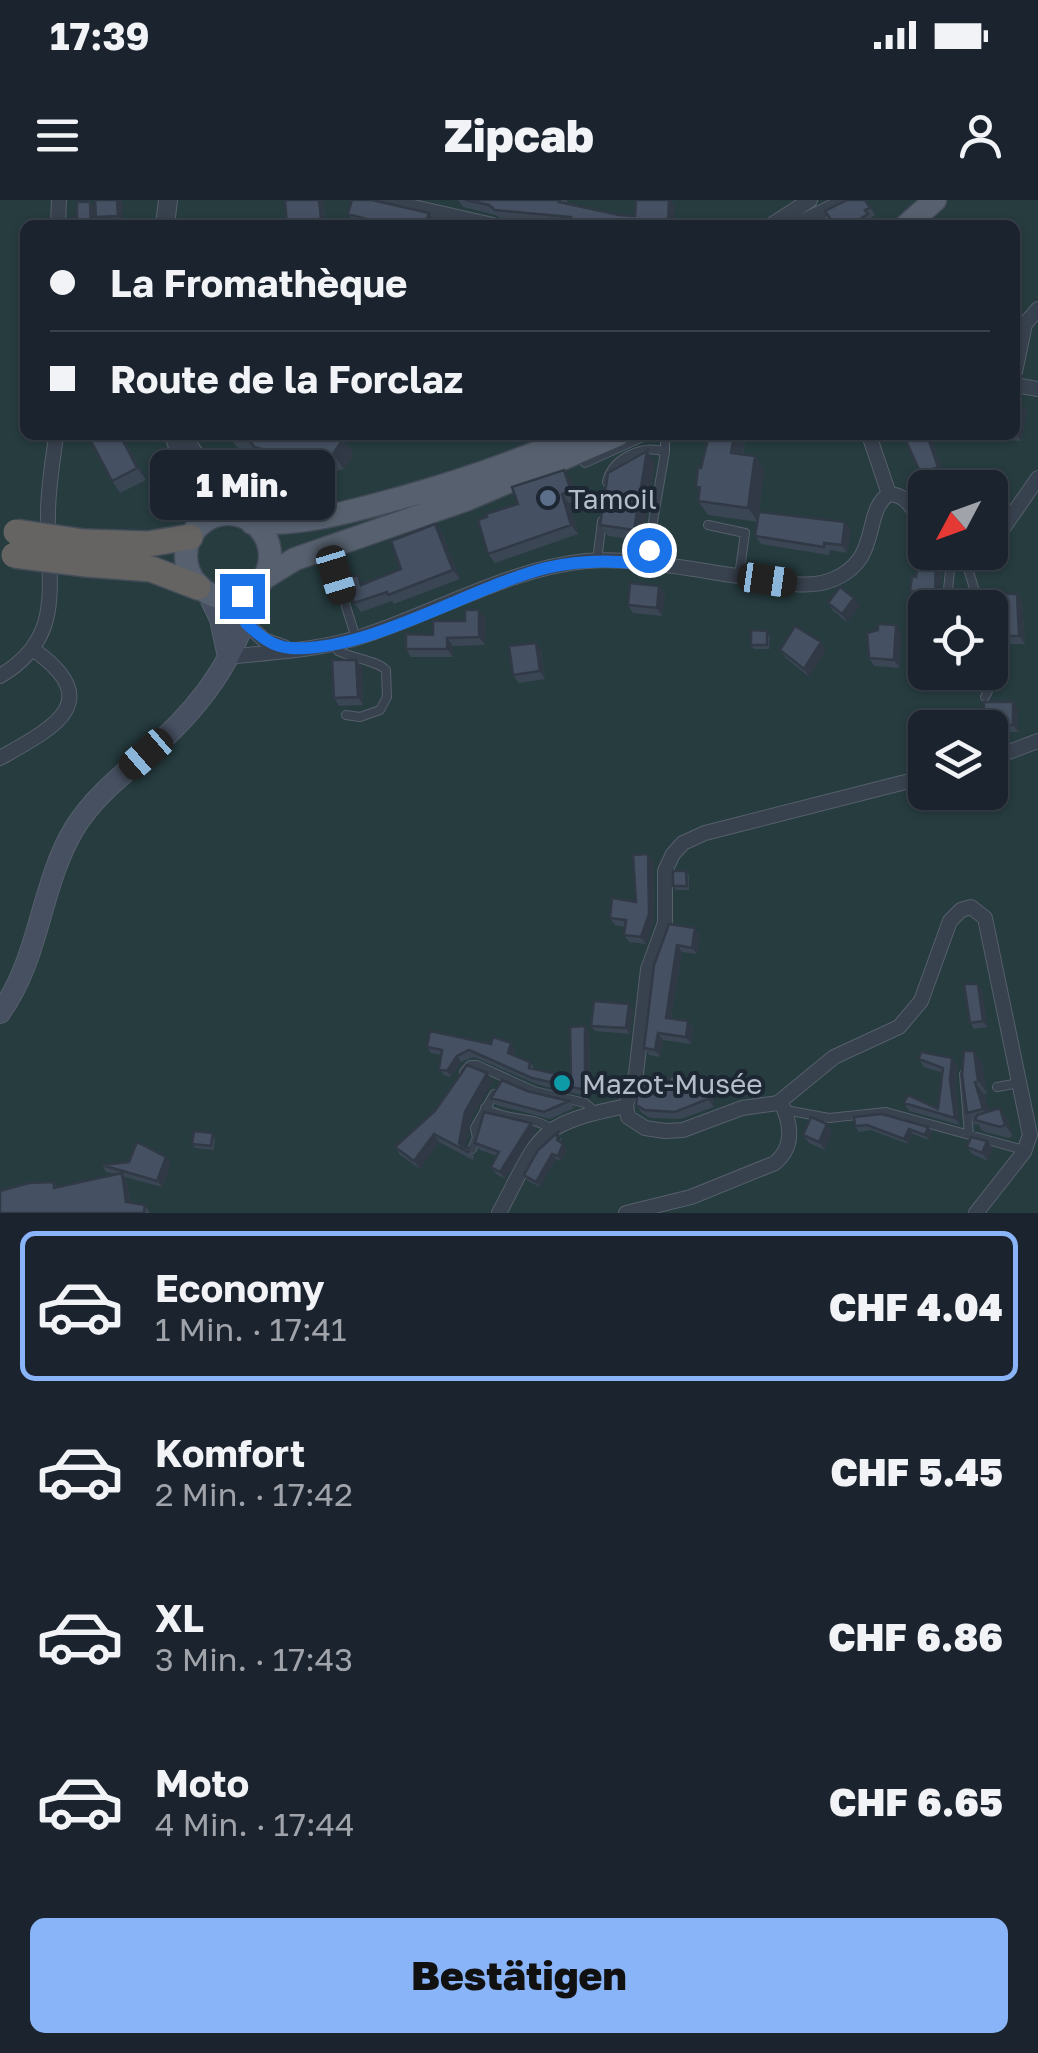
<!DOCTYPE html>
<html lang="de">
<head>
<meta charset="utf-8">
<style>
  body { margin:0; font-family:"Golos Text",sans-serif; background:#242b36; color:#f1f3f6; height:100vh; display:flex; flex-direction:column; font-size:38px; white-space:nowrap }
  * { box-sizing:border-box; margin:0 }
  p { font-size:32px; color:#a0a4aa }
  .icon { flex:none; width:55px; height:55px; fill:none; stroke:currentColor; stroke-width:2; stroke-linecap:round; stroke-linejoin:round }
  .map { position:relative; height:1013px; overflow:hidden }
  .sheet { display:flex; flex-direction:column; background:#1b232e; flex:1 }
  .sheet>* { flex:none }
  .top-card { position:absolute; left:20px; top:20px; width:1000px; height:220px; border-radius:15px; box-shadow:0 2px 8px #0004,0 0 0 2px #39404a; display:grid; align-content:center; height:220px; padding:0 30px; background:#1b232e }
  .needle { width:65px; rotate:229deg }
  .tools { position:absolute; left:908px; top:270px; display:grid; gap:20px }
  .tools a { display:grid; place-items:center; width:100px; height:100px; border-radius:15px; background:#1b232e; box-shadow:0 2px 8px #0004,0 0 0 2px #39404a; font-size:50px }
  .end { position:absolute; width:45px; height:45px; margin:-22px; border:12px solid #1a73e8; background:#fff; box-shadow:0 0 0 5px #fff }
  .from { border-radius:50% }
  .bubble { position:absolute; height:70px; border-radius:15px; background:#1b232e; box-shadow:0 2px 8px #0004,0 0 0 2px #39404a; font-size:32px; font-weight:800; line-height:70px; text-align:center }
  .car { position:absolute; width:30px; height:60px; margin:-30px -15px; border-radius:12px; box-shadow:0 0 8px 2px #0007; background:linear-gradient(#222 24%,#8ab4d8 0 40%,#222 0 76%,#8ab4d8 0 86%,#222 0) }
  .top-card b { display:flex; align-items:center; gap:35px; height:95px; font-size:38px }
  .top-card b+b { border-top:2px solid #39404a }
  .top-card i { width:25px; height:25px; background:#f1f3f6 }
  ul { padding:18px 0 0; list-style:none }
  li { display:flex; align-items:center; gap:30px; height:150px; margin:0 20px 15px; padding:0 10px; border:5px solid transparent; border-radius:15px }
  li div { flex:1 }
  li b { display:block; font-size:38px }
  li em { font-style:normal; font-weight:800 }
  li.active { border-color:#8ab4f8 }
  li>.icon { width:90px; height:90px; stroke-width:1.5 }
  .cta { display:flex; gap:20px; margin-top:auto; padding:20px 30px }
  .cta a { flex:1; height:115px; border-radius:15px; background:#8ab4f8; color:#111; font-size:40px; font-weight:800; line-height:115px; text-align:center }
  .status { display:flex; justify-content:space-between; align-items:center; height:70px; padding:0 50px; background:#1b232e; direction:ltr }
  .status svg { height:28px; fill:currentColor }
  header { display:flex; justify-content:space-between; align-items:center; height:130px; padding:0 30px; background:#1b232e; font-size:45px; font-weight:800 }
  .map>svg:first-child { display:block }
</style>
</head>
<body>
<div class="status"><b>17:39</b><svg viewBox="0 0 49 12"><path d="M0 12V9h3v3zM5 12V6h3v6zM10 12V3h3v9zM15 12V0h3v12zM26 1h20v11H26zM47 4h2v5h-2z"/></svg></div>
<header><svg class="icon" aria-label="menu" viewBox="0 0 24 24"><path d="M4 6h16M4 12h16M4 18h16"/></svg>Zipcab<svg class="icon" aria-label="person" viewBox="0 0 24 24"><circle cx="12" cy="8" r="4"/><path d="M4 21q1-7 8-7t8 7"/></svg></header>
<div class="map">
<svg width="1038" height="1013" viewBox="0 0 1038 1013">
  <rect width="100%" height="100%" fill="#242f3e"/>
  <path fill="#263c3f" fill-rule="evenodd" d="M 0,0 L 1038,0 L 1038,1013 L 0,1013 ZM 25,25 L 1015,25 L 1015,235 L 25,235 ZM 925,288 L 990,288 L 990,352 L 925,352 ZM 925,408 L 990,408 L 990,472 L 925,472 ZM 925,528 L 990,528 L 990,592 L 925,592 Z"/>
  <g fill="none" stroke-linecap="round" stroke-linejoin="round">
    <defs>
      <path id="service" d="M 661,235 L 665,241 L 665,252
        M 582,257 L 585,263 L 647,235
        M 607,282 C 612,258 643,244 665,252 L 646,362
        M 708,325 L 745,333 L 739,376
        M 335,348 L 340,363 L 336,375 L 356,438
        M 944,352 L 950,371 L 948,390
        M 963,352 L 980,408
        M 597,361 L 602,321
        M 967,408 L 968,401 L 976,395
        M 336,444 L 338,451 C 352,458 378,461 386,470 L 387,497 L 380,510 L 360,517 L 346,515
        M 985,497 L 997,473 L 990,442
        M 464,872 L 470,865 L 477,865 L 534,891 L 585,903 L 596,912
        M 964,874 L 969,934
        M 997,887 L 1019,883
        M 485,908 C 507,922 533,915 551,929
        M 785,910 L 829,918 L 886,912 L 1024,950
        M 472,949 L 477,938 L 475,928 L 494,894"/>
      <path id="minor" d="M 382,0 L 493,25
        M 58,25 L 59,0
        M 771,25 L 810,0
        M 795,25 L 846,0
        M 1015,172 L 1025,124 L 1038,109
        M 1015,185 L 1038,189
        M 869,235 L 889,294 C 910,295 915,314 925,331
        M 990,341 L 1004,327 L 1038,278
        M 246,423 L 264,440 L 284,447
        M 228,457 C 272,452 321,450 363,436 C 434,413 511,368 586,361 C 640,357 698,371 752,378 C 778,382 809,390 834,379 C 882,359 862,312 889,294
        M 0,476 C 68,436 46,380 48,314 C 48,287 53,261 56,235
        M 0,558 C 53,528 107,502 34,450
        M 990,559 L 1038,541
        M 925,577 L 705,633 L 683,643 L 673,654 L 665,671 L 665,723 L 648,769 L 636,874 L 626,905 L 628,917 L 645,928 L 665,931 L 683,930 L 742,908 L 778,903 L 834,857 L 899,827 L 921,801 L 950,721 L 961,710 L 971,707 L 985,718 L 1030,935 L 1024,952 L 976,1013
        M 499,1013 C 541,934 534,925 626,906
        M 626,1013 L 691,997 L 775,963 C 795,946 791,924 781,902"/>
      <path id="tertiary" d="M 165,25 L 168,0
        M 174,235 L 194,296 L 199,326
        M 181,235 L 235,314"/>
      <path id="secondary" d="M 208,394 L 220,419 L 228,457
        M 0,813 C 40,758 40,686 74,629 C 95,594 130,569 160,542 C 208,498 239,451 255,388"/>
      <path id="primary" d="M 907,25 L 935,0
        M186 356a42 42 0 1 1 84 0a42 42 0 1 1-84 0Z
        M 252,323 C 306,325 353,311 404,297 C 465,280 522,260 579,235
        M 264,378 L 295,359 L 468,299 L 618,235"/>
      <path id="trunk" d="M 84,342 L 148,344 L 190,337
        M 86,364 L 151,369 L 198,387"/>
    </defs>
    <use href="#service" stroke="#565f6c" stroke-width="10"/>
    <use href="#minor" stroke="#565f6c" stroke-width="16"/>
    <use href="#tertiary" stroke="#565f6c" stroke-width="20"/>
    <use href="#secondary" stroke="#565f6c" stroke-width="22"/>
    <use href="#primary" stroke="#414a57" stroke-width="25"/>
    <use href="#trunk" stroke="#434c59" stroke-width="28"/>
    <use href="#service" stroke="#38414e" stroke-width="8"/>
    <use href="#minor" stroke="#38414e" stroke-width="14"/>
    <use href="#tertiary" stroke="#38414e" stroke-width="18"/>
    <use href="#secondary" stroke="#465061" stroke-width="20"/>
    <use href="#primary" stroke="#56606e" stroke-width="22"/>
    <use href="#trunk" stroke="#656462" stroke-width="25"/>
    <defs>
      <path id="trunk-bridge" d="M 16,332 L 84,342
        M 14,355 L 86,364"/>
    </defs>
    <use href="#trunk-bridge" stroke="#434c59" stroke-width="28" stroke-linecap="butt"/>
    <use href="#trunk-bridge" stroke="#656462" stroke-width="25"/>
  </g>
  <path fill="#3b4654" d="M 95,0 L 120,0 L 123,4 L 123,24 L 101,25 L 77,18 L 96,10 Z
    M 323,0 L 326,25 L 287,25 Z
    M 458,0 L 567,0 L 567,4 L 619,15 L 635,16 L 636,0 L 671,0 L 675,7 L 675,25 L 560,25 L 502,19 L 495,15 L 463,7 Z
    M 865,0 L 875,15 L 871,18 L 873,22 L 869,25 L 834,25 Z
    M 348,14 L 436,23 L 436,25 L 357,25 Z
    M 1015,203 L 1027,212 L 1021,241 L 997,239 L 995,235 L 1015,235 Z
    M 122,235 L 146,280 L 120,293 L 112,281 Z
    M 228,235 L 340,235 L 352,251 L 352,257 L 344,269 L 299,280 L 284,267 L 264,263 L 255,250 L 247,252 L 237,247 Z
    M 709,235 L 746,235 L 743,255 L 755,256 L 764,270 L 758,322 L 708,315 L 698,301 L 700,291 L 696,286 Z
    M 930,235 L 945,277 L 928,284 L 921,274 Z
    M 655,263 L 642,341 L 608,336 L 600,325 Z
    M 571,280 L 578,300 L 569,303 L 578,334 L 495,363 L 488,354 L 487,317 Z
    M 845,322 L 851,330 L 847,353 L 830,350 L 829,355 L 761,344 L 755,336 Z
    M 435,324 L 442,333 L 460,379 L 394,404 L 392,401 L 361,412 L 354,403 L 364,384 L 401,369 Z
    M 936,362 L 942,370 L 940,402 L 916,398 L 910,391 L 916,377 Z
    M 659,386 L 665,394 L 662,416 L 633,413 L 628,405 Z
    M 1017,394 L 1022,402 L 1025,444 L 1005,444 L 1000,436 Z
    M 828,403 L 860,406 L 847,422 L 833,411 Z
    M 485,418 L 485,445 L 453,446 L 453,457 L 411,457 L 406,449 L 465,421 Z
    M 901,433 L 900,468 L 874,466 L 869,458 Z
    M 770,435 L 769,449 L 754,449 L 751,445 Z
    M 536,443 L 541,451 L 545,479 L 519,483 L 513,475 Z
    M 826,449 L 809,477 L 786,458 L 780,450 Z
    M 356,460 L 362,467 L 363,505 L 339,506 L 334,498 Z
    M 1018,510 L 1018,532 L 990,532 L 990,528 L 986,528 L 984,524 Z
    M 648,654 L 653,662 L 654,721 L 646,744 L 629,742 L 624,735 L 625,727 L 615,725 L 610,718 L 636,702 Z
    M 686,671 L 689,675 L 689,690 L 676,690 L 673,686 Z
    M 669,724 L 700,735 L 697,754 L 682,752 L 671,819 L 688,821 L 693,828 L 691,844 L 663,840 L 660,857 L 649,855 L 644,848 Z
    M 978,784 L 982,790 L 987,827 L 974,829 L 970,823 Z
    M 629,804 L 633,810 L 630,834 L 595,831 L 591,826 Z
    M 590,833 L 589,897 L 536,884 L 474,857 L 461,862 L 451,877 L 444,875 L 439,869 L 441,855 L 431,853 L 427,847 L 511,843 L 515,849 L 514,855 L 530,862 L 535,869 L 571,877 Z
    M 974,851 L 982,863 L 987,893 L 984,894 L 989,911 L 1007,919 L 1013,936 L 1008,938 L 982,931 L 978,924 L 975,925 L 967,913 Z
    M 952,858 L 957,865 L 956,888 L 960,925 L 909,911 L 904,903 L 938,909 L 943,873 L 924,867 L 919,859 Z
    M 749,879 L 751,883 L 752,895 L 739,897 L 737,893 Z
    M 493,881 L 471,919 L 465,948 L 474,956 L 473,960 L 439,942 L 420,969 L 400,955 L 395,947 Z
    M 687,881 L 714,890 L 714,907 L 681,919 L 650,918 L 642,913 L 636,905 L 671,887 Z
    M 527,891 L 569,901 L 574,908 L 550,919 L 496,905 L 491,898 Z
    M 854,917 L 928,927 L 932,932 L 929,940 L 913,934 L 908,944 L 871,930 L 859,932 L 855,926 Z
    M 536,930 L 505,979 L 496,974 L 491,967 L 497,956 L 480,950 L 475,943 Z
    M 832,932 L 825,950 L 809,943 L 803,935 Z
    M 215,937 L 214,950 L 195,948 L 192,944 Z
    M 562,937 L 561,943 L 567,949 L 561,961 L 556,959 L 540,987 L 528,981 L 524,975 Z
    M 987,941 L 993,949 L 988,961 L 972,954 L 967,947 Z
    M 171,963 L 162,987 L 125,977 L 127,981 L 131,1003 L 145,1005 L 150,1013 L 0,1013 L 54,982 L 57,987 L 115,974 L 106,972 L 102,965 Z"/>
  <path fill="#303945" d="M 117,0 L 120,0 L 123,4 L 123,24 L 118,16 Z
    M 319,0 L 323,0 L 326,25 L 321,19 Z
    M 669,0 L 671,0 L 675,7 L 675,25 L 668,25 Z
    M 90,2 L 100,16 L 96,17 L 100,25 L 91,25 Z
    M 429,13 L 436,23 L 436,25 L 425,25 Z
    M 1021,204 L 1027,212 L 1021,241 L 1016,233 Z
    M 120,235 L 122,235 L 146,280 L 137,268 Z
    M 734,235 L 746,235 L 740,267 L 731,253 Z
    M 927,235 L 930,235 L 945,277 L 938,267 Z
    M 341,236 L 352,251 L 352,257 L 344,269 L 333,254 Z
    M 647,251 L 655,263 L 642,341 L 634,330 Z
    M 755,256 L 764,270 L 758,322 L 748,308 Z
    M 564,270 L 571,280 L 578,300 L 571,291 Z
    M 562,294 L 569,303 L 578,334 L 571,325 Z
    M 845,322 L 851,330 L 847,353 L 842,345 Z
    M 435,324 L 442,333 L 460,379 L 453,370 Z
    M 936,362 L 942,370 L 940,402 L 935,394 Z
    M 659,386 L 665,394 L 662,416 L 657,408 Z
    M 1017,394 L 1022,402 L 1025,444 L 1019,436 Z
    M 854,398 L 860,406 L 847,422 L 842,414 Z
    M 479,410 L 485,418 L 485,445 L 479,437 Z
    M 896,425 L 901,433 L 900,468 L 894,460 Z
    M 447,438 L 453,446 L 453,457 L 447,449 Z
    M 821,442 L 826,449 L 809,477 L 804,469 Z
    M 536,443 L 541,451 L 545,479 L 540,471 Z
    M 356,460 L 362,467 L 363,505 L 358,497 Z
    M 1013,502 L 1018,510 L 1018,532 L 1013,525 Z
    M 648,654 L 653,662 L 654,721 L 646,744 L 641,737 Z
    M 695,728 L 700,735 L 697,754 L 692,748 Z
    M 677,745 L 682,752 L 670,825 L 666,818 Z
    M 978,784 L 982,790 L 987,827 L 983,821 Z
    M 629,804 L 633,810 L 630,834 L 626,828 Z
    M 688,821 L 693,828 L 691,844 L 686,837 Z
    M 585,826 L 590,833 L 589,897 L 585,890 Z
    M 658,833 L 663,840 L 660,857 L 655,850 Z
    M 511,843 L 515,849 L 512,859 L 508,853 Z
    M 974,851 L 982,863 L 987,893 L 978,881 Z
    M 457,856 L 461,862 L 451,877 L 447,871 Z
    M 952,858 L 957,865 L 956,888 L 960,925 L 955,918 L 950,880 Z
    M 487,873 L 493,881 L 471,919 L 465,950 L 459,943 L 465,912 Z
    M 709,882 L 714,890 L 714,907 L 708,899 Z
    M 975,882 L 984,894 L 992,921 L 983,909 Z
    M 1000,908 L 1007,919 L 1013,936 L 1005,925 Z
    M 531,923 L 536,930 L 505,979 L 500,972 Z
    M 827,924 L 832,932 L 825,950 L 819,942 Z
    M 928,927 L 932,932 L 929,940 L 925,935 Z
    M 909,929 L 913,934 L 908,944 L 904,939 Z
    M 434,934 L 439,942 L 420,969 L 414,961 Z
    M 987,941 L 993,949 L 988,961 L 982,953 Z
    M 563,944 L 567,949 L 561,961 L 558,956 Z
    M 552,954 L 556,959 L 540,987 L 536,982 Z
    M 166,957 L 171,963 L 162,987 L 157,981 Z
    M 122,973 L 127,981 L 132,1010 L 126,1002 Z"/>
  <path fill="#455162" stroke="#303945" stroke-width="2.5" d="M 95,0 L 117,0 L 118,16 L 96,17 Z
    M 285,0 L 319,0 L 321,19 L 287,25 Z
    M 352,0 L 372,0 L 429,13 L 425,25 L 387,25 L 348,14 Z
    M 465,0 L 560,0 L 559,2 L 619,15 L 635,16 L 636,0 L 669,0 L 668,25 L 569,25 L 571,17 L 495,10 L 489,5 Z
    M 847,0 L 865,0 L 870,8 L 865,10 L 868,14 L 851,25 L 834,25 L 825,11 Z
    M 77,2 L 90,2 L 91,25 L 71,25 L 71,18 L 77,18 Z
    M 1015,203 L 1021,204 L 1016,233 L 1015,233 Z
    M 88,235 L 120,235 L 137,268 L 112,281 Z
    M 246,235 L 340,235 L 341,242 L 333,254 L 288,265 L 273,252 L 254,247 Z
    M 709,235 L 734,235 L 731,253 L 755,256 L 748,308 L 698,301 L 700,287 L 696,286 L 698,267 L 701,268 Z
    M 905,235 L 927,235 L 938,267 L 921,274 L 906,241 Z
    M 647,251 L 634,330 L 600,325 L 608,273 Z
    M 564,270 L 571,291 L 562,294 L 571,325 L 488,354 L 478,320 L 487,317 L 486,314 L 518,304 L 512,287 Z
    M 759,312 L 845,322 L 842,345 L 824,343 L 824,347 L 755,336 Z
    M 435,324 L 453,370 L 388,395 L 387,392 L 354,403 L 346,379 L 358,375 L 361,385 L 401,369 L 391,341 Z
    M 919,359 L 936,362 L 935,394 L 910,391 L 912,376 L 916,377 Z
    M 630,383 L 659,386 L 657,408 L 628,405 Z
    M 840,387 L 854,398 L 842,414 L 828,403 Z
    M 1001,394 L 1017,394 L 1019,436 L 1000,436 Z
    M 465,410 L 479,410 L 479,437 L 447,438 L 447,449 L 406,449 L 406,434 L 433,435 L 433,421 L 465,421 Z
    M 878,424 L 896,425 L 894,460 L 869,458 L 867,433 L 878,430 Z
    M 795,426 L 821,442 L 804,469 L 780,450 Z
    M 751,430 L 767,431 L 767,445 L 751,445 Z
    M 536,443 L 540,471 L 513,475 L 509,446 Z
    M 332,460 L 356,460 L 358,497 L 334,498 Z
    M 984,502 L 1013,502 L 1013,525 L 984,524 Z
    M 648,654 L 649,714 L 641,737 L 624,735 L 626,720 L 610,718 L 612,698 L 636,702 L 633,655 Z
    M 673,671 L 686,671 L 687,686 L 673,686 Z
    M 669,724 L 695,728 L 692,748 L 677,745 L 666,818 L 688,821 L 686,837 L 658,833 L 655,850 L 644,848 L 654,765 Z
    M 964,784 L 978,784 L 983,821 L 970,823 Z
    M 594,801 L 629,804 L 626,828 L 591,826 Z
    M 585,826 L 585,890 L 532,878 L 469,850 L 457,856 L 447,871 L 439,869 L 442,850 L 427,847 L 430,831 L 491,844 L 493,837 L 511,843 L 508,853 L 530,862 L 529,868 L 571,877 L 570,827 Z
    M 964,851 L 974,851 L 978,881 L 975,882 L 983,909 L 967,913 L 962,875 Z
    M 921,852 L 952,858 L 950,880 L 955,918 L 904,903 L 908,895 L 938,909 L 943,868 L 919,859 Z
    M 467,865 L 487,873 L 465,912 L 459,943 L 462,947 L 469,948 L 468,952 L 434,934 L 414,961 L 395,947 L 435,911 Z
    M 684,876 L 684,880 L 709,882 L 708,899 L 675,912 L 645,910 L 636,905 L 639,882 L 671,887 L 669,877 Z
    M 749,879 L 749,891 L 737,893 L 735,880 Z
    M 502,880 L 527,891 L 569,901 L 544,912 L 491,898 Z
    M 1000,908 L 1005,925 L 1000,927 L 975,920 L 977,915 Z
    M 484,912 L 531,923 L 500,972 L 491,967 L 499,952 L 475,943 Z
    M 882,914 L 928,927 L 925,935 L 909,929 L 904,939 L 867,925 L 855,926 L 854,917 Z
    M 811,917 L 827,924 L 819,942 L 803,935 Z
    M 194,931 L 213,933 L 211,946 L 192,944 Z
    M 558,932 L 557,940 L 563,944 L 558,956 L 552,954 L 536,982 L 524,975 L 538,950 Z
    M 971,937 L 987,941 L 982,953 L 967,947 Z
    M 137,942 L 166,957 L 157,981 L 102,965 L 129,962 Z
    M 122,973 L 126,1002 L 145,1005 L 144,1013 L 0,1013 L 0,991 L 29,983 L 54,982 L 54,988 Z"/>
  <g fill="none" stroke-linecap="round" stroke-linejoin="round">
    <path stroke="#1a73e8" stroke-width="12" d="M 242,396 L 255,388 L 246,423 C 260,436 272,447 291,448 C 366,453 472,387 546,368 C 579,360 612,360 645,364 L 649,350"/>
  </g>
  <circle fill="#5c6f8a" stroke="#1d2633" stroke-width="4" cx="548" cy="298" r="10"/>
  <circle fill="#0f9aa8" stroke="#1d2633" stroke-width="4" cx="562" cy="883" r="10"/>
  <g text-anchor="middle" dominant-baseline="central" stroke-width="8" stroke-linejoin="round" paint-order="stroke">
    <g font-size="28" fill="#b4bcc9" stroke="#1d2633" text-anchor="start">
      <text x="568" y="298">Tamoil</text>
      <text x="582" y="883">Mazot-Musée</text>
    </g>
  </g>
</svg>
<div class="tools">
<a><svg class="needle" viewBox="-14 -14 28 28"><path d="M0-13l5 13h-10z" fill="#e53935"/><path d="M0 13l5-13h-10z" fill="#a0a4aa"/></svg></a>
<a><svg class="icon" aria-label="locate" viewBox="0 0 24 24"><circle cx="12" cy="12" r="6"/><path d="M12 2v4M12 18v4M2 12h4M18 12h4"/></svg></a>
<a><svg class="icon" aria-label="layers" viewBox="0 0 24 24"><path d="M12 4l9 5-9 5-9-5zM3 14l9 5 9-5"/></svg></a>
</div>
<i class="end from" style="left:649px;top:350px"></i>
<i class="end" style="left:242px;top:396px"></i>
<div class="bubble" style="left:150px;top:250px;width:185px">1 Min.</div>
<i class="car" style="left:336px;top:375px;rotate:163deg"></i>
<i class="car" style="left:767px;top:380px;rotate:98deg"></i>
<i class="car" style="left:146px;top:554px;rotate:229deg"></i>
<div class="top-card">
<b><i class="from"></i>La Fromathèque</b>
<b><i></i>Route de la Forclaz</b>
</div>
</div>
<section class="sheet">
<ul>
<li class="active"><svg class="icon" aria-label="car" viewBox="0 0 24 24"><path d="M5 17H2v-5l4-1 3-4h7l3 4 3 1v5h-3M9 17h6M6 11h13"/><circle cx="7" cy="17" r="2"/><circle cx="17" cy="17" r="2"/></svg><div><b>Economy</b><p>1 Min. · 17:41</p></div><em>CHF 4.04</em></li>
<li><svg class="icon" aria-label="car" viewBox="0 0 24 24"><path d="M5 17H2v-5l4-1 3-4h7l3 4 3 1v5h-3M9 17h6M6 11h13"/><circle cx="7" cy="17" r="2"/><circle cx="17" cy="17" r="2"/></svg><div><b>Komfort</b><p>2 Min. · 17:42</p></div><em>CHF 5.45</em></li>
<li><svg class="icon" aria-label="car" viewBox="0 0 24 24"><path d="M5 17H2v-5l4-1 3-4h7l3 4 3 1v5h-3M9 17h6M6 11h13"/><circle cx="7" cy="17" r="2"/><circle cx="17" cy="17" r="2"/></svg><div><b>XL</b><p>3 Min. · 17:43</p></div><em>CHF 6.86</em></li>
<li><svg class="icon" aria-label="car" viewBox="0 0 24 24"><path d="M5 17H2v-5l4-1 3-4h7l3 4 3 1v5h-3M9 17h6M6 11h13"/><circle cx="7" cy="17" r="2"/><circle cx="17" cy="17" r="2"/></svg><div><b>Moto</b><p>4 Min. · 17:44</p></div><em>CHF 6.65</em></li>
</ul>
<div class="cta"><a>Bestätigen</a></div>
</section>
</body>
</html>
